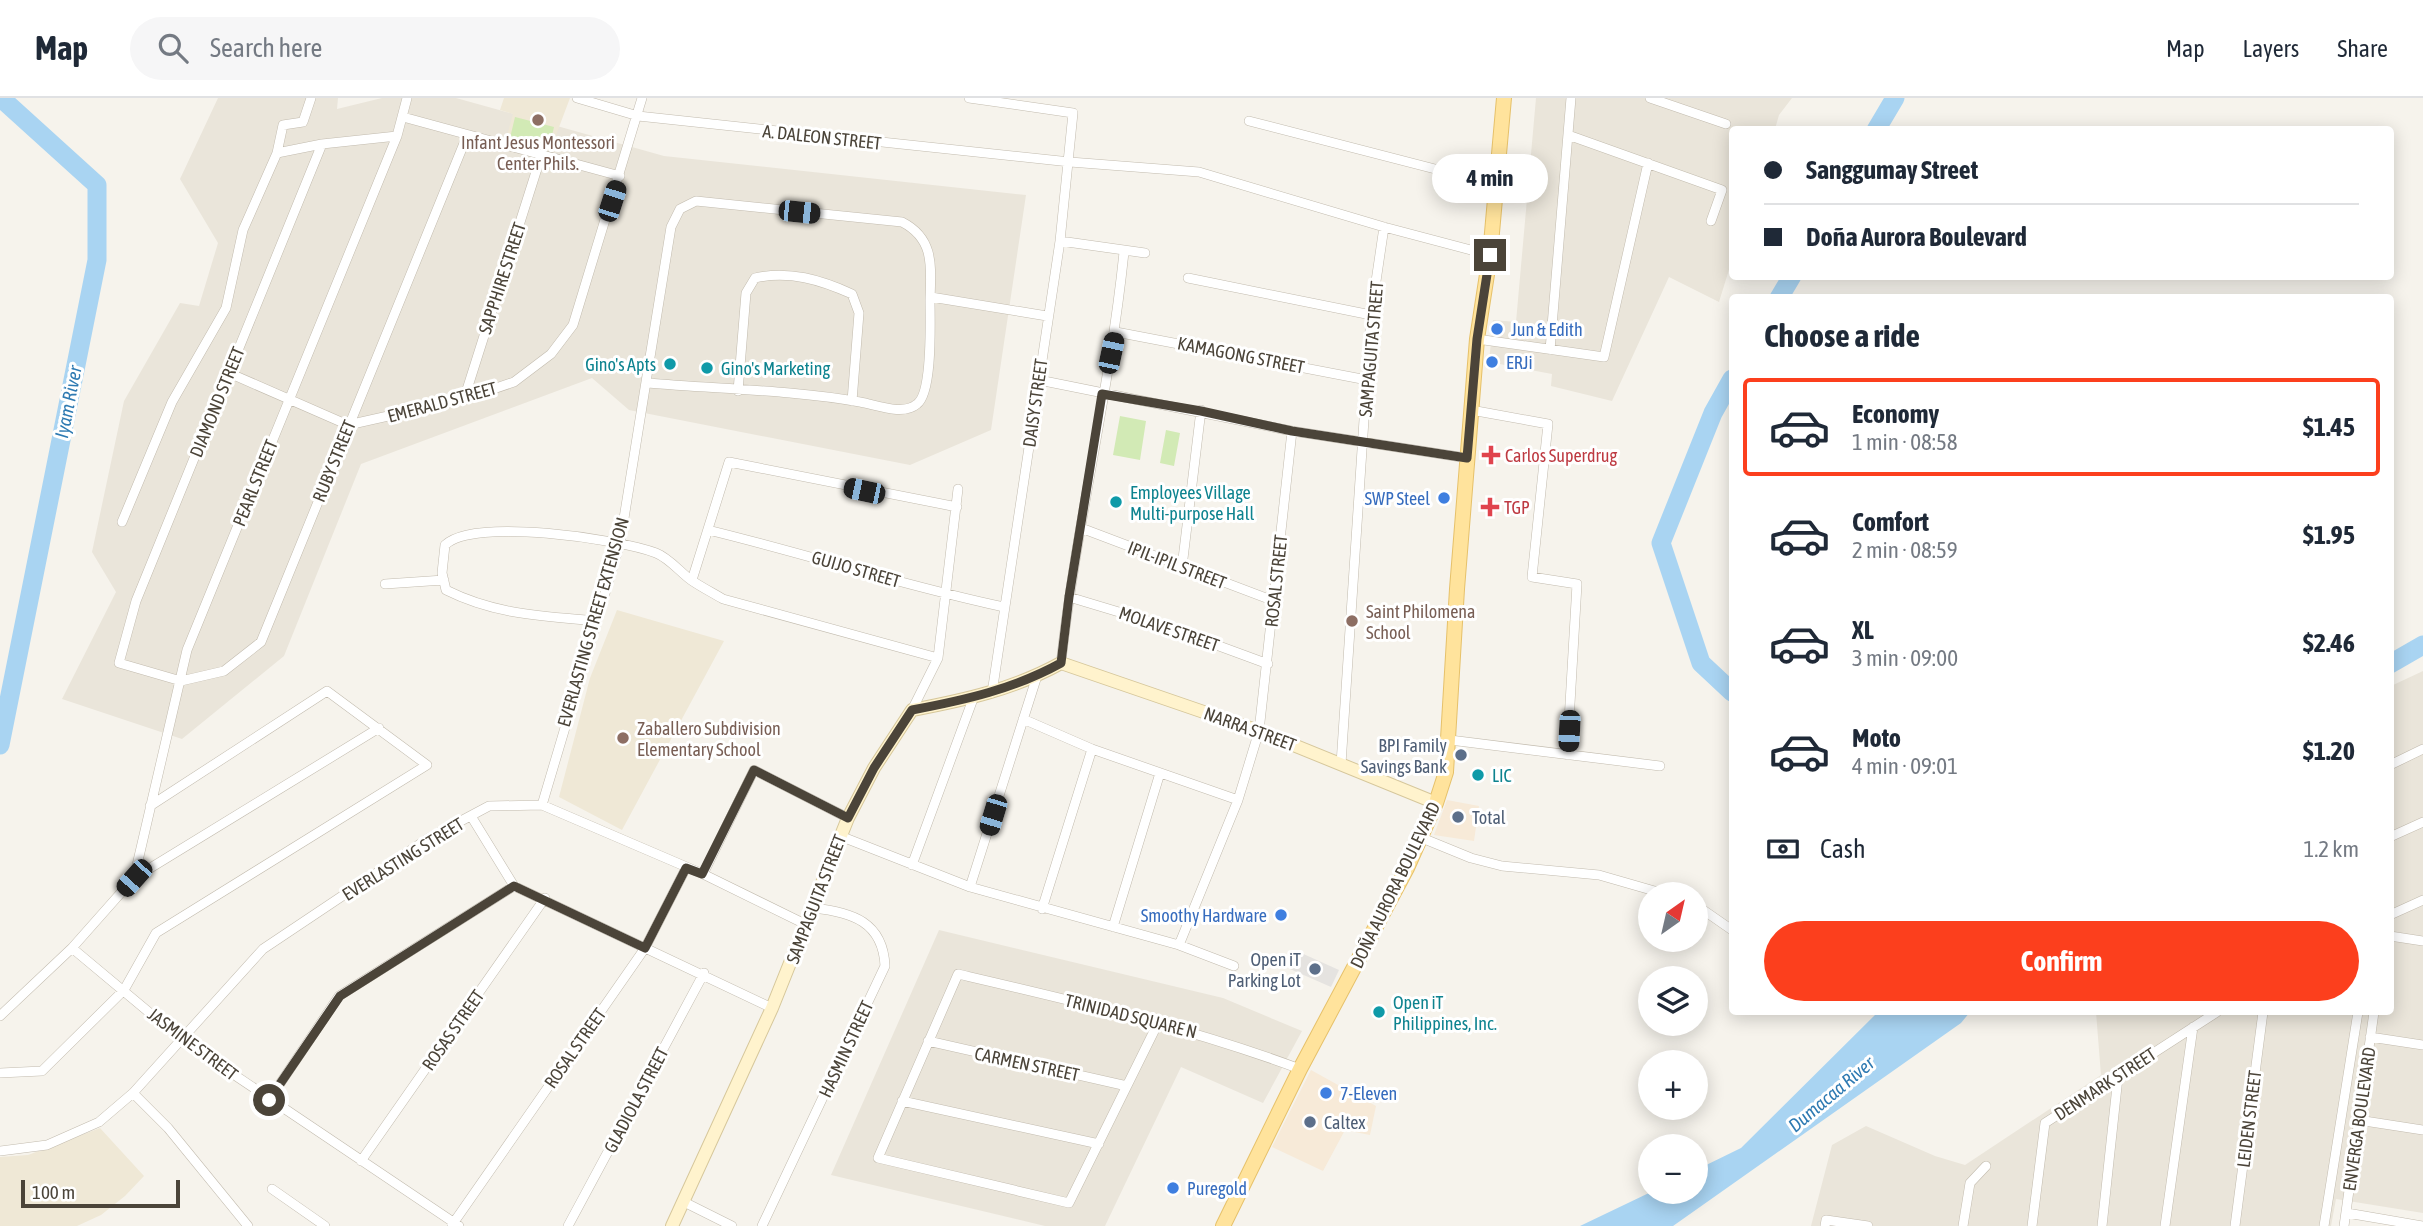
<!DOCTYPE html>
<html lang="en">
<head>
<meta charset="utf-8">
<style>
  body { margin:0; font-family:"Asap Condensed",sans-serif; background:#f6f6f7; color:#1f2937; height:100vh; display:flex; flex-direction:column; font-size:26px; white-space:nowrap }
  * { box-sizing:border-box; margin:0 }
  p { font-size:23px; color:#747a83 }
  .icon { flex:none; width:38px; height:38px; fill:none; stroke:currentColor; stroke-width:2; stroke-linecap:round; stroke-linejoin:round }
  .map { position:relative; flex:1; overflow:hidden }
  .panel { position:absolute; left:1729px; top:196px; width:665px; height:721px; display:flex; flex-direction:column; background:#fff; border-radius:7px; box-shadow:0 4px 18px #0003 }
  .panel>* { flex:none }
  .top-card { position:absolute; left:1729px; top:28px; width:665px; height:154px; border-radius:7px; box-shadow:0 4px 18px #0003; display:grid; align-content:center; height:154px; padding:0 35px; background:#fff }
  .needle { width:46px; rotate:34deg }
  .controls { position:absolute; left:1638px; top:784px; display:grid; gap:14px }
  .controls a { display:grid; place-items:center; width:70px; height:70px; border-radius:50%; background:#fff; box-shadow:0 4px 18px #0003; font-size:35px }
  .scale { position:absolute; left:21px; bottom:18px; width:159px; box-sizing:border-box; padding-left:7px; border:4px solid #4b4439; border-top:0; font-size:19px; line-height:24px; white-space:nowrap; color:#4b4439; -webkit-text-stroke:5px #fff; paint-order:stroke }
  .end { position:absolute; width:32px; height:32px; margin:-16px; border:9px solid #4b4439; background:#fff; box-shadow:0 0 0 4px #fff }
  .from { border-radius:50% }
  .bubble { position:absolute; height:49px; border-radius:24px; background:#fff; box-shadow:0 4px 18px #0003; font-size:23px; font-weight:700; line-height:49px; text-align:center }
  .car { position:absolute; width:21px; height:42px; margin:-21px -10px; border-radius:9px; box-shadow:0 0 5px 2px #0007; background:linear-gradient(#222 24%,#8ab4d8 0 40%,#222 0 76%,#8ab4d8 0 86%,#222 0) }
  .top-card b { display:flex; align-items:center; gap:24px; height:66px; font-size:26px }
  .top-card b+b { border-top:2px solid #e0e1e3 }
  .top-card i { width:18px; height:18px; background:#1f2937 }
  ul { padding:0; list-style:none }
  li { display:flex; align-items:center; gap:21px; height:98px; margin:0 14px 10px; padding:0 21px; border:4px solid transparent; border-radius:7px }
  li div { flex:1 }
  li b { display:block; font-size:26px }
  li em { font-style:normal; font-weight:700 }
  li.selected { border-color:#fc3f1d }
  li>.icon { width:63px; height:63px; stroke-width:1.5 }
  h2 { padding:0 35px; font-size:32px; line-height:84px }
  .pay { display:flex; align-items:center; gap:18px; height:77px; padding:0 35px; font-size:26px }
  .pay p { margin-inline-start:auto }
  .action { display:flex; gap:14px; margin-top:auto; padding:14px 35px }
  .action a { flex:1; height:80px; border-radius:42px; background:#fc3f1d; color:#fff; font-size:28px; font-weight:700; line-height:80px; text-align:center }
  header { display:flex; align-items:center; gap:42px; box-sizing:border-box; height:98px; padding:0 35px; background:#fff; border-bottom:2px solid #e0e1e3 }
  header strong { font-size:33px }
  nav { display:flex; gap:38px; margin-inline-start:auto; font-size:24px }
  .search { width:490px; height:63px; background:#f6f6f7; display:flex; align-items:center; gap:18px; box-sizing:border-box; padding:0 24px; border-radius:38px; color:#747a83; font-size:26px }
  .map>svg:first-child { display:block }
</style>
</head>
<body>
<header>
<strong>Map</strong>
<div class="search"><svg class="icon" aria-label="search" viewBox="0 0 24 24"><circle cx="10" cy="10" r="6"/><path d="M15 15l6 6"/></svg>Search here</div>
<nav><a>Map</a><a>Layers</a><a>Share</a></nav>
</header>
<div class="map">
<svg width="2423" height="1128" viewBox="0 0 2423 1128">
  <rect width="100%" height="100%" fill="#f6f3ec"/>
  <path fill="#eae5da" d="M 218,0 L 338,0 L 337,11 L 382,0 L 456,0 L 514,16 L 550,52 L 557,28 L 664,58 L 1026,97 L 991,332 L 910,367 L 629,312 L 592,280 L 361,366 L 284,558 L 182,641 L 62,601 L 116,494 L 92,454 L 124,303 L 180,205 L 199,208 L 218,145 L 180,81 Z
    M 1536,0 L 1792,0 L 1779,17 L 1775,31 L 1732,32 L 1732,162 L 1719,204 L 1669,179 L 1612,303 L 1551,288 L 1552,276 L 1489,264 L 1493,222 L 1516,224 Z
    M 2423,573 L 2423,1115 L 2336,1101 L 2331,1128 L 1811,1128 L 1832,1047 L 1866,1028 L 1935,1058 L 1965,1067 L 2101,977 L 2096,914 L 2390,914 L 2391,588 Z
    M 939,832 L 1223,900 L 1302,933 L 1263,1005 L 1181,969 L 1105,1128 L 1045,1128 L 831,1077 Z"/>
  <path fill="#f7ead8" d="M 1447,702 L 1479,708 L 1474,743 L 1434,737 Z
    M 1311,972 L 1376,1008 L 1370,1037 L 1345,1032 L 1323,1073 L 1272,1049 Z"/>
  <path fill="#efe8d6" d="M 504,0 L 570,0 L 550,53 L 506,41 L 513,16 L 500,12 Z
    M 617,512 L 724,543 L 622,732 L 559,699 L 590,580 Z
    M 100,1030 L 144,1078 L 125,1098 L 101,1117 L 77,1128 L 0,1128 L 0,1059 L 28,1057 Z"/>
  <path fill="#d2eab5" d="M 515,19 L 554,29 L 549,50 L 510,40 Z
    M 1120,318 L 1146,323 L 1140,362 L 1113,357 Z
    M 1166,332 L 1180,335 L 1174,368 L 1160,365 Z"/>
  <path fill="#e5e3e0" d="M 1299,854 L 1339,872 L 1331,889 L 1290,871 Z"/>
  <path fill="#a9d4f2" d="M 1878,914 L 1970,914 L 1961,925 L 1673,1128 L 1580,1128 L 1651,1094 L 1696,1094 L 1696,1072 L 1741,1050 Z"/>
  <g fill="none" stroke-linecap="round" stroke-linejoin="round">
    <path stroke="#a9d4f2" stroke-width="19" d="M 1876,32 L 1895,0
      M 1779,200 L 1792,178
      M 1732,281 L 1713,315 L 1661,445 L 1701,565 L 1732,594
      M 2390,566 L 2423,547
      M 0,647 L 97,162 L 97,87 L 1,0"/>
    <defs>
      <path id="street" d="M 577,0 L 638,18 L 1070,64 L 1199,74 L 1384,129 L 1490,157
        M 969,0 L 1073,15 L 1060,143 L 992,595
        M 1650,0 L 1726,26
        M 403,19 L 620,78
        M 1249,23 L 1497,87
        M 1568,37 L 1722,92 L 1711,123
        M 322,46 L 136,503 L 119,565 L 181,583 L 224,573 L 261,544 L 467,38
        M 277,55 L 283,27 L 303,24 L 311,0
        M 1060,143 L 1145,155
        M 1188,180 L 1371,217
        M 931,199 L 1047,218
        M 1116,234 L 1367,282
        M 1477,241 L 1604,259 L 1648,65
        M 1550,252 L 1571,0
        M 229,275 L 348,327 L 464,301 L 514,284 L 551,256 L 573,227 L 642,0
        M 1039,282 L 1292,333 L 1467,360
        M 738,293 L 746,195 L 755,180 C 789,172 821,182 852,196 L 859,215 L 852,303
        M 464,301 L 541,58
        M 1471,312 L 1548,326 L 1532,479 L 1577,486 L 1567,657
        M 122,424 L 172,304 L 226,210 L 243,132 L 277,55 L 322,46 L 397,38
        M 1081,430 L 1274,503
        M 708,432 C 807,456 904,488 1004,509
        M 1182,469 L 1201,312
        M 692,482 L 729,364 L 957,409
        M 385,486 L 444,482
        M 1069,499 L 1162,527 L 1268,566
        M 597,523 C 543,518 496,517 446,492 L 442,475 L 445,447 C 473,419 619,441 656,455 C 669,460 680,474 691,482 C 701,489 713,495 723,501 L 938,560
        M 1061,565 C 1076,427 1110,292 1124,154
        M 912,612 L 938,560 L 958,391
        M 1023,621 L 1092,651 L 1238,702
        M 1450,642 L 1660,668
        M 1341,666 L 1371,217 L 1384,129
        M 2390,667 L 2423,651
        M 542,707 L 620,445 L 671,129 L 680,111 L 696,103 L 902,124 C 935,141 931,169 930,202 C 930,223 933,294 917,306 C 903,318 877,307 860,304 C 794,292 716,291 648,285
        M 471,718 L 514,788 L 772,910
        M 840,738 L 970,789 L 1179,847 L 1234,868
        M 2390,739 L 2423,724
        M 1422,740 L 1471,760 L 1502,768 L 1599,777 L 1665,796
        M 912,767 L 973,601
        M 703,776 L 754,672 L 848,720
        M 134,780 L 187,552 L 397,38 L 407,0
        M 970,789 L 1037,578
        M 1696,807 L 1732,832
        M 1042,811 L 1092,651
        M 2390,817 L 2423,802
        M 1113,829 L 1160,675
        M 2390,838 L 2423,843
        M 1179,847 L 1238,702 L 1259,633 L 1292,333
        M 72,850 L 181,941 L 459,1128
        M 0,918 L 72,850 L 134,780 L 379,630
        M 1159,923 L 1069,1105 L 878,1060 L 958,876 C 1074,903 1188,929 1300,971
        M 2370,939 L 2423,947
        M 928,943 L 1127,988
        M 0,975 L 42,973 L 124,892 L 156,835 L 427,667 L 327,593 L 150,708
        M 133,995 L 168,1030 L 248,1128
        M 269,1002 L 339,898 L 514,788
        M 902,1003 L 1099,1046
        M 2358,1022 L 2423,1032
        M 0,1053 L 47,1047 L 99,1024 L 133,995 L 263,851 L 429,740 L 489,708 L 542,707 L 703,776 L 807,827
        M 361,1063 L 545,800
        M 272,1091 L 325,1128
        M 684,1104 L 732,1128
        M 2347,1115 L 2423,1128
        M 452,1127 L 645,850 L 686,770
        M 568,1128 L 704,875
        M 762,1128 L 885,868 C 883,824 852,814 813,810
        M 1825,1128 L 1826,1122 L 1868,1128
        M 1963,1128 L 1970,1085 L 1986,1068
        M 2032,1128 L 2045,1025 L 2217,914
        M 2102,1128 L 2118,979
        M 2165,1128 L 2193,929
        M 2235,1128 L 2263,914
        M 2324,1128 L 2358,914
        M 2344,1128 L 2374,914"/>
      <path id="secondary" d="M 672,1128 L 772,910 L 848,720 L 874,670 L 912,612 C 965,602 1014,591 1061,565 L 1259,633 L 1436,705"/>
      <path id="primary" d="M 1223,1128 L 1300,971 L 1407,770 L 1436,705 L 1446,674 L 1457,491 L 1477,241 L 1490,157 L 1504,0"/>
    </defs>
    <use href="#street" stroke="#c2bbae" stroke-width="10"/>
    <use href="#secondary" stroke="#d6c79b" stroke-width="14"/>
    <use href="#primary" stroke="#e6c16a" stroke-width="16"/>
    <use href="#street" stroke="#fff" stroke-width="9"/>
    <use href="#secondary" stroke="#fff3cd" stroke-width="12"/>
    <use href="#primary" stroke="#ffe39c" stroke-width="14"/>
  </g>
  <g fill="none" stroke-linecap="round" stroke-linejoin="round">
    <path stroke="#4b4439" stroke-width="9" d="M 269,1002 L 340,898 L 514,788 L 645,850 L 686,770 L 702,776 L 754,672 L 848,720 L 874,670 L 912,612 C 965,602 1014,591 1061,565 L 1069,499 L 1102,296 L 1201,313 L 1292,333 L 1467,360 L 1477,241 L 1490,157"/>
  </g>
  <g fill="#8d6e63" stroke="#fff" stroke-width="2.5">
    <circle cx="538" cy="22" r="7"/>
    <circle cx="1352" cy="523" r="7"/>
    <circle cx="623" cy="640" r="7"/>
  </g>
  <g fill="#3f7fe0" stroke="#fff" stroke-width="2.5">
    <circle cx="1497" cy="231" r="7"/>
    <circle cx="1492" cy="264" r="7"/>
    <circle cx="1444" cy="400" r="7"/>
    <circle cx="1281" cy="817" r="7"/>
    <circle cx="1326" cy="995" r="7"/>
    <circle cx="1173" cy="1090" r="7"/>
  </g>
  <g fill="#0f9aa8" stroke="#fff" stroke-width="2.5">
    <circle cx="670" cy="266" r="7"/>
    <circle cx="707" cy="270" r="7"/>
    <circle cx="1116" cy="404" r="7"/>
    <circle cx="1478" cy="677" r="7"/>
    <circle cx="1379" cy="914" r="7"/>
  </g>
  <g fill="#e0444e" stroke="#fff" stroke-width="2.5">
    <path d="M1487.5 346.5h7v7h7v7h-7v7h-7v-7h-7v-7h7z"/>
    <path d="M1486.5 398.5h7v7h7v7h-7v7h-7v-7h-7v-7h7z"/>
  </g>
  <g fill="#5c6f8a" stroke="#fff" stroke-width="2.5">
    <circle cx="1461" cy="657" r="7"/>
    <circle cx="1458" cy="719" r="7"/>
    <circle cx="1315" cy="871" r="7"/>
    <circle cx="1310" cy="1024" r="7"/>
  </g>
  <g text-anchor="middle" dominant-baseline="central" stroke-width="6" stroke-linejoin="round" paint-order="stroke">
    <g font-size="18" fill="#4b4439" stroke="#fff">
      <text transform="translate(822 39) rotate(6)">A. DALEON STREET</text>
      <text transform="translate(502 180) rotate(-72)">SAPPHIRE STREET</text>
      <text transform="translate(1371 251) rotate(-85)">SAMPAGUITA STREET</text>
      <text transform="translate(1241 257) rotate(11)">KAMAGONG STREET</text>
      <text transform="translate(217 304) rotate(-68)">DIAMOND STREET</text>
      <text transform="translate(442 304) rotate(-15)">EMERALD STREET</text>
      <text transform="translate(1035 305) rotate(-82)">DAISY STREET</text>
      <text transform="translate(334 363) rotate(-68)">RUBY STREET</text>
      <text transform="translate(255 385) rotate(-68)">PEARL STREET</text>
      <text transform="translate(1177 467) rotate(21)">IPIL-IPIL STREET</text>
      <text transform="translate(856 471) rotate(16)">GUIJO STREET</text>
      <text transform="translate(1276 483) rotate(-84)">ROSAL STREET</text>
      <text transform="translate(593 524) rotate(-74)">EVERLASTING STREET EXTENSION</text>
      <text transform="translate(1169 531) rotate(19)">MOLAVE STREET</text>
      <text transform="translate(1250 631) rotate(20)">NARRA STREET</text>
      <text transform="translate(403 761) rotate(-32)">EVERLASTING STREET</text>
      <text transform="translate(1395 787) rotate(-64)">DOÑA AURORA BOULEVARD</text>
      <text transform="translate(816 801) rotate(-69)">SAMPAGUITA STREET</text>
      <text transform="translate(1131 918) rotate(14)">TRINIDAD SQUARE N</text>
      <text transform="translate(453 932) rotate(-55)">ROSAS STREET</text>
      <text transform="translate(193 946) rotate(37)">JASMINE STREET</text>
      <text transform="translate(575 950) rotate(-55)">ROSAL STREET</text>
      <text transform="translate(846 951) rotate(-65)">HASMIN STREET</text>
      <text transform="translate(1027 966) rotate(12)">CARMEN STREET</text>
      <text transform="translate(2105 986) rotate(-33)">DENMARK STREET</text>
      <text transform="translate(636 1002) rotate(-62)">GLADIOLA STREET</text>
      <text transform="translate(2249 1021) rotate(-83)">LEIDEN STREET</text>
      <text transform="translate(2359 1021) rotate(-82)">ENVERGA BOULEVARD</text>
    </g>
    <g font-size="18" fill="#785e54" stroke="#fff" text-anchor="start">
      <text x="538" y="44" text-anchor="middle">Infant Jesus Montessori<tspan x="538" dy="21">Center Phils.</tspan></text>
      <text x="1366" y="513">Saint Philomena<tspan x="1366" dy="21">School</tspan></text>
      <text x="637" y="630">Zaballero Subdivision<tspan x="637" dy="21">Elementary School</tspan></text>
    </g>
    <g font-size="18" fill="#366cbe" stroke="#fff" text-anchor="start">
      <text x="1511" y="231">Jun &amp; Edith</text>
      <text x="1506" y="264">ERJi</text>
      <text x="1430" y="400" text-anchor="end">SWP Steel</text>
      <text x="1267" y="817" text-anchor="end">Smoothy Hardware</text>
      <text x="1340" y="995">7-Eleven</text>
      <text x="1187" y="1090">Puregold</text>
    </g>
    <g font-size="18" fill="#0d838f" stroke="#fff" text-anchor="start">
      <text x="656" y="266" text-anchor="end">Gino's Apts</text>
      <text x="721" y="270">Gino's Marketing</text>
      <text x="1130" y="394">Employees Village<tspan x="1130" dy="21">Multi-purpose Hall</tspan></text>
      <text x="1492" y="677">LIC</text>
      <text x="1393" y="904">Open iT<tspan x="1393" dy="21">Philippines, Inc.</tspan></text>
    </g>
    <g font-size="18" fill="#be3a42" stroke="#fff" text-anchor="start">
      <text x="1505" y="357">Carlos Superdrug</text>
      <text x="1504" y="409">TGP</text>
    </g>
    <g font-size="18" fill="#4e5e75" stroke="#fff" text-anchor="end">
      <text x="1447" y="647">BPI Family<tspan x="1447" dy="21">Savings Bank</tspan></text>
      <text x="1472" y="719" text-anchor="start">Total</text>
      <text x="1301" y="861">Open iT<tspan x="1301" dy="21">Parking Lot</tspan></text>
      <text x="1324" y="1024" text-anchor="start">Caltex</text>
    </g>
    <g font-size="19" font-style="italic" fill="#2e7ab2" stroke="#fff">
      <text transform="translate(68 304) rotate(-79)">Iyam River</text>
      <text transform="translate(1831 996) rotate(-40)">Dumacaa River</text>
    </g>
  </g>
</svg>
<div class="controls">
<a><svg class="needle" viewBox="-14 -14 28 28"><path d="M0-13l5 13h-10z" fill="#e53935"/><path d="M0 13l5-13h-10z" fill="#747a83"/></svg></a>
<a><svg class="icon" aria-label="layers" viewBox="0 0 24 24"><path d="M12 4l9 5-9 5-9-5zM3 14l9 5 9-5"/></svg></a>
<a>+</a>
<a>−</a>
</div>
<div class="scale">100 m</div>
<i class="end from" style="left:269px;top:1002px"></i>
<i class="end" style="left:1490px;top:157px"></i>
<div class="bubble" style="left:1432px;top:56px;width:116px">4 min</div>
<i class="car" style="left:612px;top:103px;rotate:18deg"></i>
<i class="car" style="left:799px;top:114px;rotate:96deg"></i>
<i class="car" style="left:1111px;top:255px;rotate:12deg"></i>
<i class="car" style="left:864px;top:393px;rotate:282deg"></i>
<i class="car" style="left:1569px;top:633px;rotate:183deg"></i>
<i class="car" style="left:993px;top:717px;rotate:197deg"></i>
<i class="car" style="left:134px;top:780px;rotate:222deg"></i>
<div class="top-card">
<b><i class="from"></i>Sanggumay Street</b>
<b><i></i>Doña Aurora Boulevard</b>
</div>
<section class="panel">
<h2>Choose a ride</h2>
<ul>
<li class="selected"><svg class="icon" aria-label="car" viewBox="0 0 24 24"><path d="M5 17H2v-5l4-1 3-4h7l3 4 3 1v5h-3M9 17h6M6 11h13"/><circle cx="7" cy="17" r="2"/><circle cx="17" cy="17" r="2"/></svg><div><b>Economy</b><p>1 min · 08:58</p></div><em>$1.45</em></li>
<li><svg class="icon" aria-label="car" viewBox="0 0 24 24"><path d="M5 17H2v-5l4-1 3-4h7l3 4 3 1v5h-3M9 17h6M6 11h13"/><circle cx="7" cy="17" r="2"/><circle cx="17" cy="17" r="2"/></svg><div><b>Comfort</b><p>2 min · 08:59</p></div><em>$1.95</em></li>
<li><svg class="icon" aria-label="car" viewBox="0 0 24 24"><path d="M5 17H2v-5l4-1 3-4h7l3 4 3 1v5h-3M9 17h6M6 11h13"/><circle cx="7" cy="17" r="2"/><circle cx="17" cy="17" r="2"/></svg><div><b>XL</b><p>3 min · 09:00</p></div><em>$2.46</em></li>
<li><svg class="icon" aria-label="car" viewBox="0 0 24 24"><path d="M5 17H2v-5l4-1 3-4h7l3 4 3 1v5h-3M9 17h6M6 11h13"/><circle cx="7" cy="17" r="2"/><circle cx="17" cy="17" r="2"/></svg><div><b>Moto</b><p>4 min · 09:01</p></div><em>$1.20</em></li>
</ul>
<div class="pay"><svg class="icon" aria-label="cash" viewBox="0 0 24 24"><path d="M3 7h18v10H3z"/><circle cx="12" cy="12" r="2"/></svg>Cash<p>1.2 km</p></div>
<div class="action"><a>Confirm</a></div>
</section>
</div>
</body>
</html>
